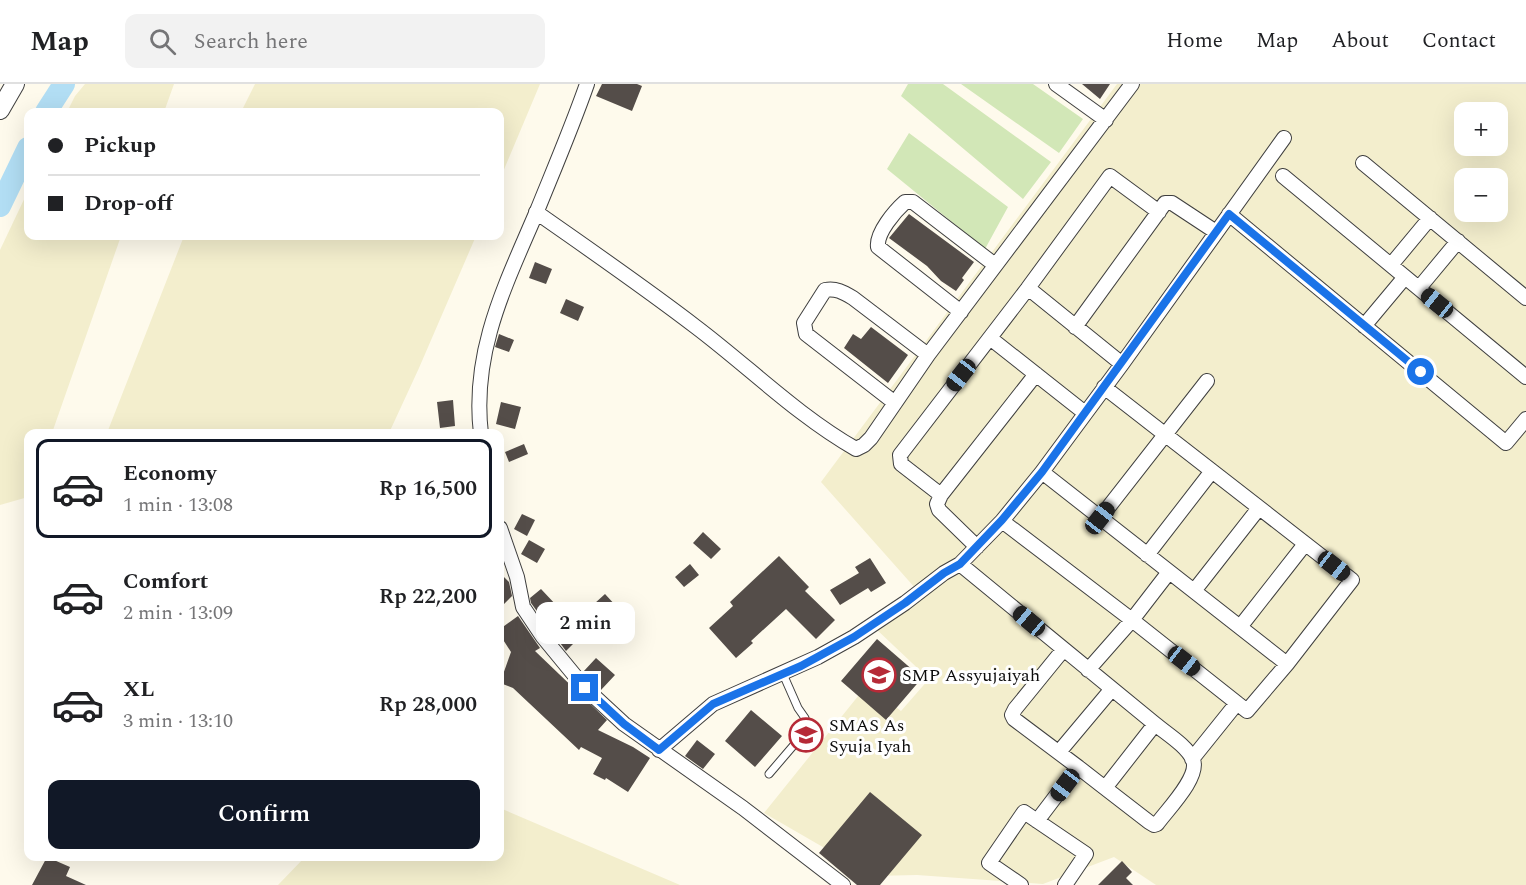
<!DOCTYPE html>
<html lang="en">
<head>
<meta charset="utf-8">
<style>
  body { margin:0; font-family:Spectral,serif; background:#f2f2f2; color:#202124; height:100vh; display:flex; flex-direction:column; font-size:22px; white-space:nowrap }
  * { box-sizing:border-box; margin:0 }
  p { font-size:20px; color:#757577 }
  .icon { flex:none; width:33px; height:33px; fill:none; stroke:currentColor; stroke-width:2; stroke-linecap:round; stroke-linejoin:round }
  .map { position:relative; flex:1; overflow:hidden }
  .drawer { position:absolute; left:24px; top:345px; width:480px; height:432px; display:flex; flex-direction:column; background:#fff; border-radius:12px; box-shadow:0 6px 24px #0002 }
  .drawer>* { flex:none }
  .top-card { position:absolute; left:24px; top:24px; width:480px; height:132px; border-radius:12px; box-shadow:0 6px 24px #0002; display:grid; align-content:center; height:132px; padding:0 24px; background:#fff }
  .controls { position:absolute; left:1454px; top:18px; display:grid; gap:12px }
  .controls a { display:grid; place-items:center; width:54px; height:54px; border-radius:12px; background:#fff; box-shadow:0 6px 24px #0002; font-size:30px }
  .end { position:absolute; width:27px; height:27px; margin:-14px; border:8px solid #1a73e8; background:#fff; box-shadow:0 0 0 3px #fff }
  .from { border-radius:50% }
  .bubble { position:absolute; height:42px; border-radius:12px; background:#fff; box-shadow:0 6px 24px #0002; font-size:20px; font-weight:600; line-height:42px; text-align:center }
  .car { position:absolute; width:18px; height:36px; margin:-18px -9px; border-radius:8px; box-shadow:0 0 4px 2px #0007; background:linear-gradient(#222 24%,#8ab4d8 0 40%,#222 0 76%,#8ab4d8 0 86%,#222 0) }
  .top-card b { display:flex; align-items:center; gap:21px; height:57px; font-size:22px }
  .top-card b+b { border-top:2px solid #e0e0e0 }
  .top-card i { width:15px; height:15px; background:#202124 }
  ul { padding:10px 0 0; list-style:none }
  li { display:flex; align-items:center; gap:18px; height:99px; margin:0 12px 9px; padding:0 12px; border:3px solid transparent; border-radius:12px }
  li div { flex:1 }
  li b { display:block; font-size:22px }
  li em { font-style:normal; font-weight:600 }
  li.selected { border-color:#111827 }
  li>.icon { width:54px; height:54px; stroke-width:1.5 }
  .button { display:flex; gap:12px; margin-top:auto; padding:12px 24px }
  .button a { flex:1; height:69px; border-radius:12px; background:#111827; color:#fff; font-size:24px; font-weight:600; line-height:69px; text-align:center }
  header { display:flex; align-items:center; gap:36px; box-sizing:border-box; height:84px; padding:0 30px; background:#fff; border-bottom:2px solid #e0e0e0 }
  header strong { font-size:28px }
  nav { display:flex; gap:33px; margin-inline-start:auto; font-size:21px }
  .search { width:420px; height:54px; background:#f2f2f2; display:flex; align-items:center; gap:15px; box-sizing:border-box; padding:0 21px; border-radius:12px; color:#757577; font-size:22px }
  .map>svg:first-child { display:block }
</style>
</head>
<body>
<header>
<strong>Map</strong>
<div class="search"><svg class="icon" aria-label="search" viewBox="0 0 24 24"><circle cx="10" cy="10" r="6"/><path d="M15 15l6 6"/></svg>Search here</div>
<nav><a>Home</a><a>Map</a><a>About</a><a>Contact</a></nav>
</header>
<div class="map">
<svg width="1526" height="801" viewBox="0 0 1526 801">
  <rect width="100%" height="100%" fill="#fefaec"/>
  <path fill="#f3eecd" fill-rule="evenodd" d="M 85,0 L 174,0 L 164,28 L 67,28 L 75,12 Z
    M 255,0 L 540,0 L 500,95 L 500,28 L 241,28 Z
    M 1117,0 L 1526,0 L 1526,801 L 1156,801 L 1114,773 L 1043,800 L 917,791 L 873,792 L 764,729 L 867,601 L 901,627 L 929,595 L 875,544 L 916,505 L 821,398 ZM 1464,28 L 1497,28 L 1497,62 L 1464,62 ZM 1464,94 L 1497,94 L 1497,128 L 1464,128 Z
    M 28,107 L 28,152 L 121,152 L 52,349 L 28,350 L 28,413 L 0,421 L 0,166 Z
    M 184,152 L 476,152 L 419,284 L 389,349 L 107,349 Z
    M 500,724 L 680,801 L 278,801 L 305,773 L 500,772 Z"/>
  <path fill="#d2e7b7" d="M 908,0 L 943,0 L 1051,78 L 1023,115 L 901,12 Z
    M 961,0 L 1033,0 L 1083,35 L 1059,69 Z
    M 909,49 L 1008,123 L 985,165 L 887,85 Z"/>
  <g fill="none" stroke-linecap="round" stroke-linejoin="round">
    <path stroke="#b2def4" stroke-width="22" d="M 46,28 L 64,0
      M 0,122 L 28,64"/>
  </g>
  <path fill="#544d49" d="M 602,0 L 637,0 L 642,2 L 632,27 L 596,12 Z
    M 1082,0 L 1110,0 L 1100,15 Z
    M 909,130 L 974,178 L 962,194 L 964,196 L 956,207 L 941,197 L 927,182 L 889,154 Z
    M 535,178 L 552,185 L 546,200 L 529,194 Z
    M 566,215 L 584,223 L 578,237 L 560,229 Z
    M 871,243 L 908,271 L 888,299 L 844,264 L 853,250 L 861,255 Z
    M 499,250 L 514,256 L 509,268 L 495,263 Z
    M 453,316 L 455,342 L 440,344 L 437,318 Z
    M 501,318 L 521,323 L 515,345 L 496,340 Z
    M 524,360 L 528,370 L 509,378 L 505,368 Z
    M 522,430 L 535,436 L 527,452 L 514,445 Z
    M 703,448 L 721,465 L 711,475 L 693,459 Z
    M 529,456 L 545,465 L 537,479 L 521,470 Z
    M 779,472 L 809,503 L 805,507 L 835,536 L 816,555 L 786,525 L 751,557 L 753,559 L 736,574 L 709,544 L 733,522 L 730,518 Z
    M 870,474 L 886,499 L 871,508 L 868,504 L 840,521 L 830,506 L 859,489 L 855,483 Z
    M 690,480 L 699,491 L 684,503 L 675,493 Z
    M 500,489 L 509,498 L 512,512 L 500,524 Z
    M 541,505 L 573,539 L 605,510 L 617,523 L 593,545 L 591,542 L 566,567 L 531,519 L 530,514 Z
    M 518,532 L 540,564 L 535,567 L 607,636 L 598,646 L 633,663 L 650,674 L 628,708 L 606,694 L 605,696 L 593,690 L 602,674 L 581,663 L 579,666 L 513,604 L 500,599 L 511,568 L 500,551 L 500,545 Z
    M 877,555 L 922,594 L 886,636 L 841,597 Z
    M 596,574 L 615,591 L 601,606 L 583,588 Z
    M 751,626 L 782,652 L 755,683 L 725,657 Z
    M 697,656 L 715,670 L 703,685 L 685,672 Z
    M 870,708 L 922,751 L 880,801 L 857,801 L 819,769 Z
    M 47,773 L 70,783 L 66,792 L 86,801 L 32,801 Z
    M 1122,777 L 1132,788 L 1126,794 L 1133,801 L 1098,801 Z"/>
  <g fill="none" stroke-linecap="round" stroke-linejoin="round">
    <defs>
      <path id="service" d="M 769,690 L 805,648 L 805,634 L 798,624 L 783,590"/>
      <path id="minor" d="M 1056,0 L 1106,36
        M 1363,79 L 1526,214
        M 1283,92 L 1526,293
        M 536,128 C 590,166 644,203 696,243 C 749,283 798,332 856,365 L 864,361 L 871,354 L 928,271 L 1132,0
        M 1229,130 L 1506,359 L 1526,335
        M 1391,181 L 1430,134
        M 1028,204 L 1110,92 L 1159,128
        M 1419,204 L 1458,157
        M 961,228 L 878,163 C 876,149 895,127 905,118 L 913,118 L 995,181
        M 1364,242 L 1405,193
        M 1075,243 L 1165,119 L 1172,119 L 1216,148
        M 990,254 L 1085,329
        M 1104,303 L 1352,496 L 1287,580 L 1247,627 L 1132,536 L 1169,488
        M 895,319 L 806,250 L 804,239 L 825,206 C 836,204 843,208 853,214 L 928,271
        M 481,350 C 471,267 506,200 537,127 C 554,85 572,43 587,0
        M 1042,388 L 1287,580
        M 941,411 L 901,380 L 900,371 L 1028,204 L 1122,280
        M 1100,434 L 1207,297
        M 1002,437 L 1132,536 L 1088,586
        M 500,444 L 517,493 L 523,523 L 543,553 L 585,604 L 624,640 L 743,724 L 843,801
        M 977,463 L 939,426 L 937,420 L 941,411 L 1036,290
        M 1147,471 L 1212,387
        M 960,480 L 1155,640 C 1167,650 1187,662 1193,676 C 1200,693 1167,726 1157,740 L 1154,741 L 1149,738 L 1105,704
        M 1194,507 L 1259,424
        M 1240,543 L 1305,460
        M 1063,566 L 1015,625 L 1012,631 L 1014,635 L 1078,683
        M 659,666 L 713,620 L 818,573 L 854,553 L 905,519 L 944,489 L 960,480 L 1002,437 L 1042,388 L 1122,280 L 1284,54
        M 1059,668 L 1111,606
        M 1192,675 L 1237,619
        M 1037,737 L 1078,683 L 1105,704 L 1155,640
        M 1021,801 L 989,779 L 1024,728 L 1086,770 L 1065,801"/>
      <path id="tertiary" d="M 0,26 L 15,0"/>
    </defs>
    <use href="#service" stroke="#3f3f3f" stroke-width="9"/>
    <use href="#minor" stroke="#3f3f3f" stroke-width="16"/>
    <use href="#tertiary" stroke="#3f3f3f" stroke-width="20"/>
    <use href="#service" stroke="#fff" stroke-width="7"/>
    <use href="#minor" stroke="#fff" stroke-width="14"/>
    <use href="#tertiary" stroke="#fff" stroke-width="18"/>
  </g>
  <g fill="none" stroke-linecap="round" stroke-linejoin="round">
    <path stroke="#1a73e8" stroke-width="8" d="M 585,604 L 624,640 L 659,666 L 713,620 L 801,582 L 854,553 L 905,519 L 944,489 L 960,480 L 1002,436 L 1042,388 L 1229,130 L 1421,288"/>
  </g>
  <defs>
    <symbol id="school-ring" viewBox="-11 -11 22 22"><circle r="9.5" fill="#fff" stroke="#b62a37" stroke-width="1.5"/><path d="M0-5L7-2L0 1L-7-2ZM-4 1L0 2.5L4 1V4Q0 6-4 4Z" fill="#b62a37"/></symbol>
  </defs>
  <g fill-rule="evenodd">
    <use href="#school-ring" x="860" y="572" width="38" height="38"/>
    <use href="#school-ring" x="787" y="632" width="38" height="38"/>
  </g>
  <g text-anchor="middle" dominant-baseline="central" stroke-width="6" stroke-linejoin="round" paint-order="stroke">
    <g font-size="18" fill="#0c0c0c" stroke="#fff" text-anchor="start">
      <text x="902" y="591">SMP Assyujaiyah</text>
      <text x="829" y="641">SMAS As<tspan x="829" dy="21">Syuja Iyah</tspan></text>
    </g>
  </g>
</svg>
<div class="controls">
<a>+</a>
<a>−</a>
</div>
<i class="end from" style="left:1421px;top:288px"></i>
<i class="end" style="left:585px;top:604px"></i>
<div class="bubble" style="left:536px;top:518px;width:99px">2 min</div>
<i class="car" style="left:1437px;top:219px;rotate:309deg"></i>
<i class="car" style="left:961px;top:291px;rotate:218deg"></i>
<i class="car" style="left:1100px;top:434px;rotate:38deg"></i>
<i class="car" style="left:1334px;top:482px;rotate:128deg"></i>
<i class="car" style="left:1029px;top:537px;rotate:310deg"></i>
<i class="car" style="left:1184px;top:577px;rotate:128deg"></i>
<i class="car" style="left:1065px;top:701px;rotate:217deg"></i>
<div class="top-card">
<b><i class="from"></i>Pickup</b>
<b><i></i>Drop-off</b>
</div>
<section class="drawer">
<ul>
<li class="selected"><svg class="icon" aria-label="car" viewBox="0 0 24 24"><path d="M5 17H2v-5l4-1 3-4h7l3 4 3 1v5h-3M9 17h6M6 11h13"/><circle cx="7" cy="17" r="2"/><circle cx="17" cy="17" r="2"/></svg><div><b>Economy</b><p>1 min · 13:08</p></div><em>Rp 16,500</em></li>
<li><svg class="icon" aria-label="car" viewBox="0 0 24 24"><path d="M5 17H2v-5l4-1 3-4h7l3 4 3 1v5h-3M9 17h6M6 11h13"/><circle cx="7" cy="17" r="2"/><circle cx="17" cy="17" r="2"/></svg><div><b>Comfort</b><p>2 min · 13:09</p></div><em>Rp 22,200</em></li>
<li><svg class="icon" aria-label="car" viewBox="0 0 24 24"><path d="M5 17H2v-5l4-1 3-4h7l3 4 3 1v5h-3M9 17h6M6 11h13"/><circle cx="7" cy="17" r="2"/><circle cx="17" cy="17" r="2"/></svg><div><b>XL</b><p>3 min · 13:10</p></div><em>Rp 28,000</em></li>
</ul>
<div class="button"><a>Confirm</a></div>
</section>
</div>
</body>
</html>
